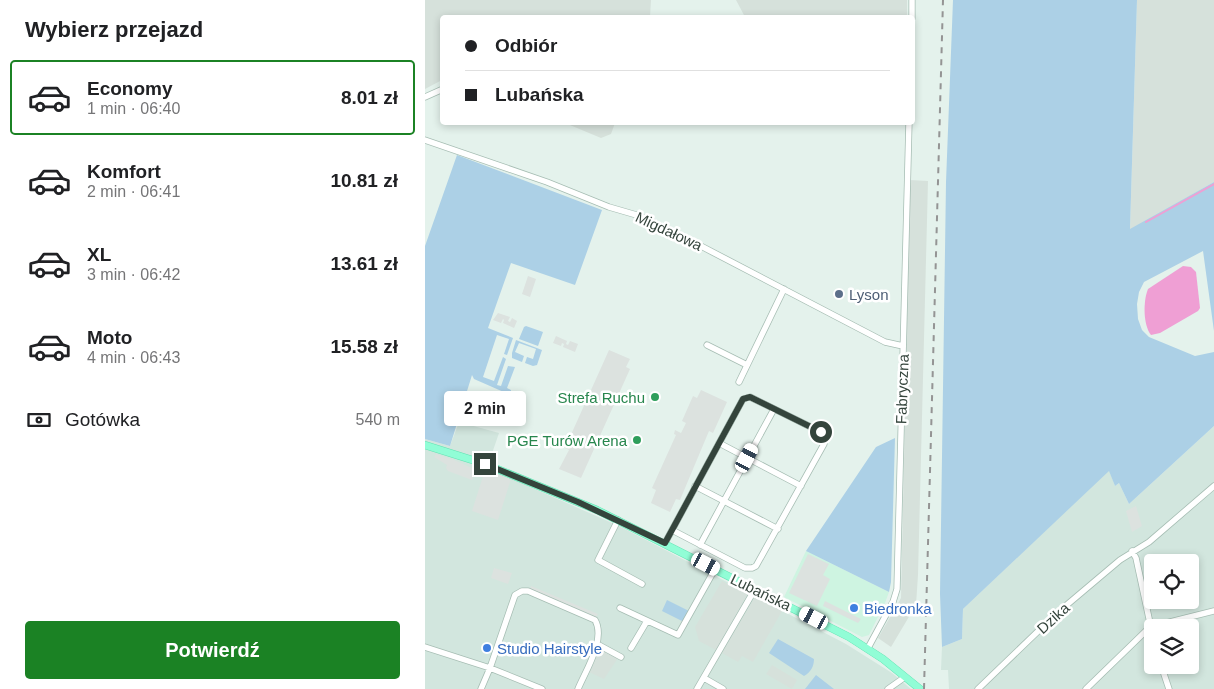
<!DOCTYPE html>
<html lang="pl">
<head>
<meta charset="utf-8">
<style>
  body { margin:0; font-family:Helvetica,sans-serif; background:#f2f2f2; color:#202124; height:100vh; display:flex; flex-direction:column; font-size:19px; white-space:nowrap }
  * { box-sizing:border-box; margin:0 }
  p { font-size:16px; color:#757577 }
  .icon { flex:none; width:28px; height:28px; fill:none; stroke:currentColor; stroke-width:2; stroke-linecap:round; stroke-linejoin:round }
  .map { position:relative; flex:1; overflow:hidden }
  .details { display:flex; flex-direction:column; background:#fff; width:425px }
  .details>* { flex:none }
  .guide { position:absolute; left:15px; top:15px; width:475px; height:110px; border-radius:5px; box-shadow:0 2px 8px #0003; display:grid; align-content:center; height:110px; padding:0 25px; background:#fff }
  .controls { position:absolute; left:719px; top:554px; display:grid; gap:10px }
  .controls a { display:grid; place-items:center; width:55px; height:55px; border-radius:5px; background:#fff; box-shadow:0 2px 8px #0003; font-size:25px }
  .end { position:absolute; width:22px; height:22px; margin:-11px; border:6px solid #34443c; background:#fff; box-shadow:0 0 0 2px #fff }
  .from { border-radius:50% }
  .bubble { position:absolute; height:35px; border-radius:5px; background:#fff; box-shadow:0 2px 8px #0003; font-size:16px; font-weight:700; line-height:35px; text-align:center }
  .car { position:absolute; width:15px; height:30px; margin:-15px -8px; border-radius:6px; box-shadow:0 0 4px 1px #0007; background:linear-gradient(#fff 24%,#345 0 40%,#fff 0 76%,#345 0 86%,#fff 0) }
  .guide b { display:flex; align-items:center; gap:18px; height:48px; font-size:19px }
  .guide b+b { border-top:1px solid #e0e0e0 }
  .guide i { width:12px; height:12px; background:#202124 }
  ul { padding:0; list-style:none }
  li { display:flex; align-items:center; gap:15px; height:75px; margin:0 10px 8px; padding:0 15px; border:2px solid transparent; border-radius:5px }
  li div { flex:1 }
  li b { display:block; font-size:19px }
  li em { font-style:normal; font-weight:700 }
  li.active { border-color:#1b8224 }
  li>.icon { width:45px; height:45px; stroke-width:1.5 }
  h2 { padding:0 25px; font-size:22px; line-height:60px }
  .pay { display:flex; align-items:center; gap:12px; height:55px; padding:0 25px; font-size:19px }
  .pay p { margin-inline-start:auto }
  .action { display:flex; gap:10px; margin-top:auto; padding:10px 25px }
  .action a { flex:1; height:58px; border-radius:5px; background:#1b8224; color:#fff; font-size:20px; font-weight:700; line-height:58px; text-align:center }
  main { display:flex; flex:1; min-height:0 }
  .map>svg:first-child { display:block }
</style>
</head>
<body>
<main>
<section class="details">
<h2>Wybierz przejazd</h2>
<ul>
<li class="active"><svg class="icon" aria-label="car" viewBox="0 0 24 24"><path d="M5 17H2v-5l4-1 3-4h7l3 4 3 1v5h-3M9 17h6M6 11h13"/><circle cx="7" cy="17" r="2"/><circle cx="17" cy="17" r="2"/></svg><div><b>Economy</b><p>1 min · 06:40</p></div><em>8.01 zł</em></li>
<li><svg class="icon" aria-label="car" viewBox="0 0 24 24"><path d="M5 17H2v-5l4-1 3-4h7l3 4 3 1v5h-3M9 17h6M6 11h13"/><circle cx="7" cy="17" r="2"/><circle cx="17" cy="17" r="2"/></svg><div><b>Komfort</b><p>2 min · 06:41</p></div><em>10.81 zł</em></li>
<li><svg class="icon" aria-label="car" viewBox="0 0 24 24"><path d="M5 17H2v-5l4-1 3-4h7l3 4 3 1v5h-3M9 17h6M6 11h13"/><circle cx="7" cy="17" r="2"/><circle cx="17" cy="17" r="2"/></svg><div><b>XL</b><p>3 min · 06:42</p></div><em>13.61 zł</em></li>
<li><svg class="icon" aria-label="car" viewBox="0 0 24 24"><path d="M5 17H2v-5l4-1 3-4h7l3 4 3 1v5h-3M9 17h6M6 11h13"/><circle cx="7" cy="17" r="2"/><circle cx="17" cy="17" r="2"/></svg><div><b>Moto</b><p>4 min · 06:43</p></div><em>15.58 zł</em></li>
</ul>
<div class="pay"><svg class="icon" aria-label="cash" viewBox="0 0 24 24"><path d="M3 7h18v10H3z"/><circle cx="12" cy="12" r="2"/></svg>Gotówka<p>540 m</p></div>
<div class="action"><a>Potwierdź</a></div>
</section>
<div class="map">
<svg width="789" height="689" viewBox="0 0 789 689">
  <rect width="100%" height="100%" fill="#e4f2ec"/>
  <path fill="#d2e6de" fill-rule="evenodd" d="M 34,422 L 74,433 L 62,468 L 194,526 L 421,644 L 467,673 L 486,689 L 0,689 L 0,439 L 25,446 Z
    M 789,426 L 789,689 L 524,689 L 523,670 L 516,670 L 517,647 L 537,639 L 538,609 L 684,470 L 690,486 L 694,483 L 704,504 ZM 728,562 L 765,562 L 765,600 L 728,600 ZM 728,628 L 765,628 L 765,665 L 728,665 Z"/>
  <path fill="#cef4e1" d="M 381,551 L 464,592 L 460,603 L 444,635 L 437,637 L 359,597 Z"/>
  <path fill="#d6e1db" d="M 0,0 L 226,0 L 225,17 L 18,18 L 17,80 L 0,89 Z
    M 311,0 L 482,0 L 482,17 L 320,17 Z
    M 712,0 L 789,0 L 789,182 L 705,230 Z
    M 140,123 L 190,122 L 190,123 L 186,134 L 176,138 Z
    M 485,180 L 503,181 L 493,575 L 491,605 L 466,647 L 453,638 L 476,598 Z
    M 297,581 L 322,593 L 322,595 L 291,650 L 274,641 L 270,627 Z
    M 330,597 L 357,611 L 328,662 L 317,656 L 313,662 L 297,653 Z
    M 176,649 L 193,658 L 179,679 L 164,672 Z
    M 347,665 L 372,680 L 367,689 L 341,674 Z"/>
  <path fill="#acd0e6" d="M 528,0 L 712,0 L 705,229 L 789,182 L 789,331 L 778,251 L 719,282 L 714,292 L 712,304 L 713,319 L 717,330 L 724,337 L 770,356 L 789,352 L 789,426 L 704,504 L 694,483 L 690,486 L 684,471 L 538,609 L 537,639 L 517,647 L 515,594 L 521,182 Z
    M 32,155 L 177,210 L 150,285 L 86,263 L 63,328 L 88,338 L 82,355 L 79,354 L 84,339 L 72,335 L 58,377 L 69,381 L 78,357 L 81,359 L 72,385 L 76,386 L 83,366 L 90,367 L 82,388 L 86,390 L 86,393 L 94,396 L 95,394 L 96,394 L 95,399 L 49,379 L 47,375 L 25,446 L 0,439 L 0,246 Z
    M 101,326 L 118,332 L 113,346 L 94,339 L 99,327 Z
    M 91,340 L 117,350 L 112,365 L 108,366 L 100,363 L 102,357 L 108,359 L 111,349 L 94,343 L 90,352 L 99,356 L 97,362 L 87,358 L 87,353 Z
    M 470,438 L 466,582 L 464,592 L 381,551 L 451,447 Z
    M 242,600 L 264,611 L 259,622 L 237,611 Z
    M 353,639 L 389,659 C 389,666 386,672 379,676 L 344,653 Z
    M 391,675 L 409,689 L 380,689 Z"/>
  <path fill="#dce2df" d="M 103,276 L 111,279 L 105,297 L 97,294 Z
    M 73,313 L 85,317 L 83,321 L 85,322 L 87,318 L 92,321 L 89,328 L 78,323 L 79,320 L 78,319 L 76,323 L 68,320 Z
    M 131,336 L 142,341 L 141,344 L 143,345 L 145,341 L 153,344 L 150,352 L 138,347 L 139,344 L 137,343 L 136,346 L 128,343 Z
    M 184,350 L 205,359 L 201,367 L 205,369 L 156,478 L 134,469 L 144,450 L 140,448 Z
    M 276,390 L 302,402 L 288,433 L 284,431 L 255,500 L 251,499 L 245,512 L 226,503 L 231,490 L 227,488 L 251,435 L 249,434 L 250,430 L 256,433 L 261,423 L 257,421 L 268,396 L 272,398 Z
    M 11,454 L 29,460 L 51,470 L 47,480 L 23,471 L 21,468 L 22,465 L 9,457 Z
    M 60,470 L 86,479 L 73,520 L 47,511 Z
    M 711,506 L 717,526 L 707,532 L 701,511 Z
    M 383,554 L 404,564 L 398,575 L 405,579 L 392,606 L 364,593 Z
    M 69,568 L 87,573 L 83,584 L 66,578 Z
    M 106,586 L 173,614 L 171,617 L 105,589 Z
    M 400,601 L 436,619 L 433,623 L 398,606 Z"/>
  <path fill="#ef9fd4" d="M 758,266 L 766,267 L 771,272 L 775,308 L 773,311 L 735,333 L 726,335 C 718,325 718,301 723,289 Z"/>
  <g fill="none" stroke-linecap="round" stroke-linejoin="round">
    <path stroke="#ef9fd4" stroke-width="2" d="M 721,222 L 789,184"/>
    <defs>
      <path id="minor" d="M 487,18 L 487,0
        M 0,97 L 18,89
        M 0,140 L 122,182 L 184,207 L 215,216 L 274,245 L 460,342 L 478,346
        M 282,345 L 322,365
        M 314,382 L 359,289
        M 294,443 L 376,486
        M 270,486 L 353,529
        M 193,520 L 173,560 L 217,584
        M 240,543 L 318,399 L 325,397 L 396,432 L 400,436 L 399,444 L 331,566 L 327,568 L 320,568 L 247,530
        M 275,545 L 349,409
        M 707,551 L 711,558 L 728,637
        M 195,608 L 253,635 L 290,569
        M 172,644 L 196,657
        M 0,647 L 65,668 L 117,689
        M 206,648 L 222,621
        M 443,648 L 468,602 L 472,589 L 484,122
        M 736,665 L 744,689
        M 279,678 L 298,689
        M 56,689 L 65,668 L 90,595 L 97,591 L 103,591 L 170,620 C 181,639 161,670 153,689
        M 272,689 L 330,589
        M 463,689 L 480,677
        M 553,689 L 631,614 L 695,560 L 724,542 L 789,486
        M 661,689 L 725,627 L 789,611"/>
      <path id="major" d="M 0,445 L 60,464 L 172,510 L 424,637 L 458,659 L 495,689"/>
    </defs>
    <use href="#minor" stroke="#a6bdb3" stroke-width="7"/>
    <use href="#major" stroke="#61e2b2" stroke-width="8"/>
    <use href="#minor" stroke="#fff" stroke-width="5.5"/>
    <use href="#major" stroke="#91fdd6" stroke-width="7"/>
    <path stroke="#949494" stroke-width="2" stroke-dasharray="6 6" stroke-linecap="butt" d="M 499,689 L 518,0"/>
  </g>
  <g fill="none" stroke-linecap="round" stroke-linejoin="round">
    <path stroke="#34443c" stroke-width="6" d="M 60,464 L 153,502 L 240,543 L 318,399 L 325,397 L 396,432"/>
  </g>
  <circle fill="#5c6f8a" stroke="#fff" stroke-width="2" cx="414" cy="294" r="5"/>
  <g fill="#2e9e5b" stroke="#fff" stroke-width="2">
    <circle cx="230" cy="397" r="5"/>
    <circle cx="212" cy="440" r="5"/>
  </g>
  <g fill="#3f7fe0" stroke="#fff" stroke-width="2">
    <circle cx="429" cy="608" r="5"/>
    <circle cx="62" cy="648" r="5"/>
  </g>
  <g text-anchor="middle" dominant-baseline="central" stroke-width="5" stroke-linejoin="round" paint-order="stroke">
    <g font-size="15" fill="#34443c" stroke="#fff">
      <text transform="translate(244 231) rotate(25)">Migdałowa</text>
      <text transform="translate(477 389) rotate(-88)">Fabryczna</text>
      <text transform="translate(336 592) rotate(26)">Lubańska</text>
      <text transform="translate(628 618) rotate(-42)">Dzika</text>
    </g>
    <g font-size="15" fill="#4e5e75" stroke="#fff" text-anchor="start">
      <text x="424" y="294">Lyson</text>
    </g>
    <g font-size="15" fill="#27864d" stroke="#fff" text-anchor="end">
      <text x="220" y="397">Strefa Ruchu</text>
      <text x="202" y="440">PGE Turów Arena</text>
    </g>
    <g font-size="15" fill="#366cbe" stroke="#fff" text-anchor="start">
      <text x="439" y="608">Biedronka</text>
      <text x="72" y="648">Studio Hairstyle</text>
    </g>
  </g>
</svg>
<div class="controls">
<a><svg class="icon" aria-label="locate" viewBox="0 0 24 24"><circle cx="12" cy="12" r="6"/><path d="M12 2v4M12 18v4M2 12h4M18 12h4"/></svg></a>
<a><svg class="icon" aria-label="layers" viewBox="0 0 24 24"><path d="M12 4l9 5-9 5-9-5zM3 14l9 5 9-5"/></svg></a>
</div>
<i class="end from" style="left:396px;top:432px"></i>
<i class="end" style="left:60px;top:464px"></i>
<div class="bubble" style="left:19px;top:391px;width:82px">2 min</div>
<i class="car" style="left:322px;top:458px;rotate:28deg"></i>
<i class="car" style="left:281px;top:564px;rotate:117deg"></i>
<i class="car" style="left:389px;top:618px;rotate:297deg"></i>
<div class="guide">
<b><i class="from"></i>Odbiór</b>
<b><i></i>Lubańska</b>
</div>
</div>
</main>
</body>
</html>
